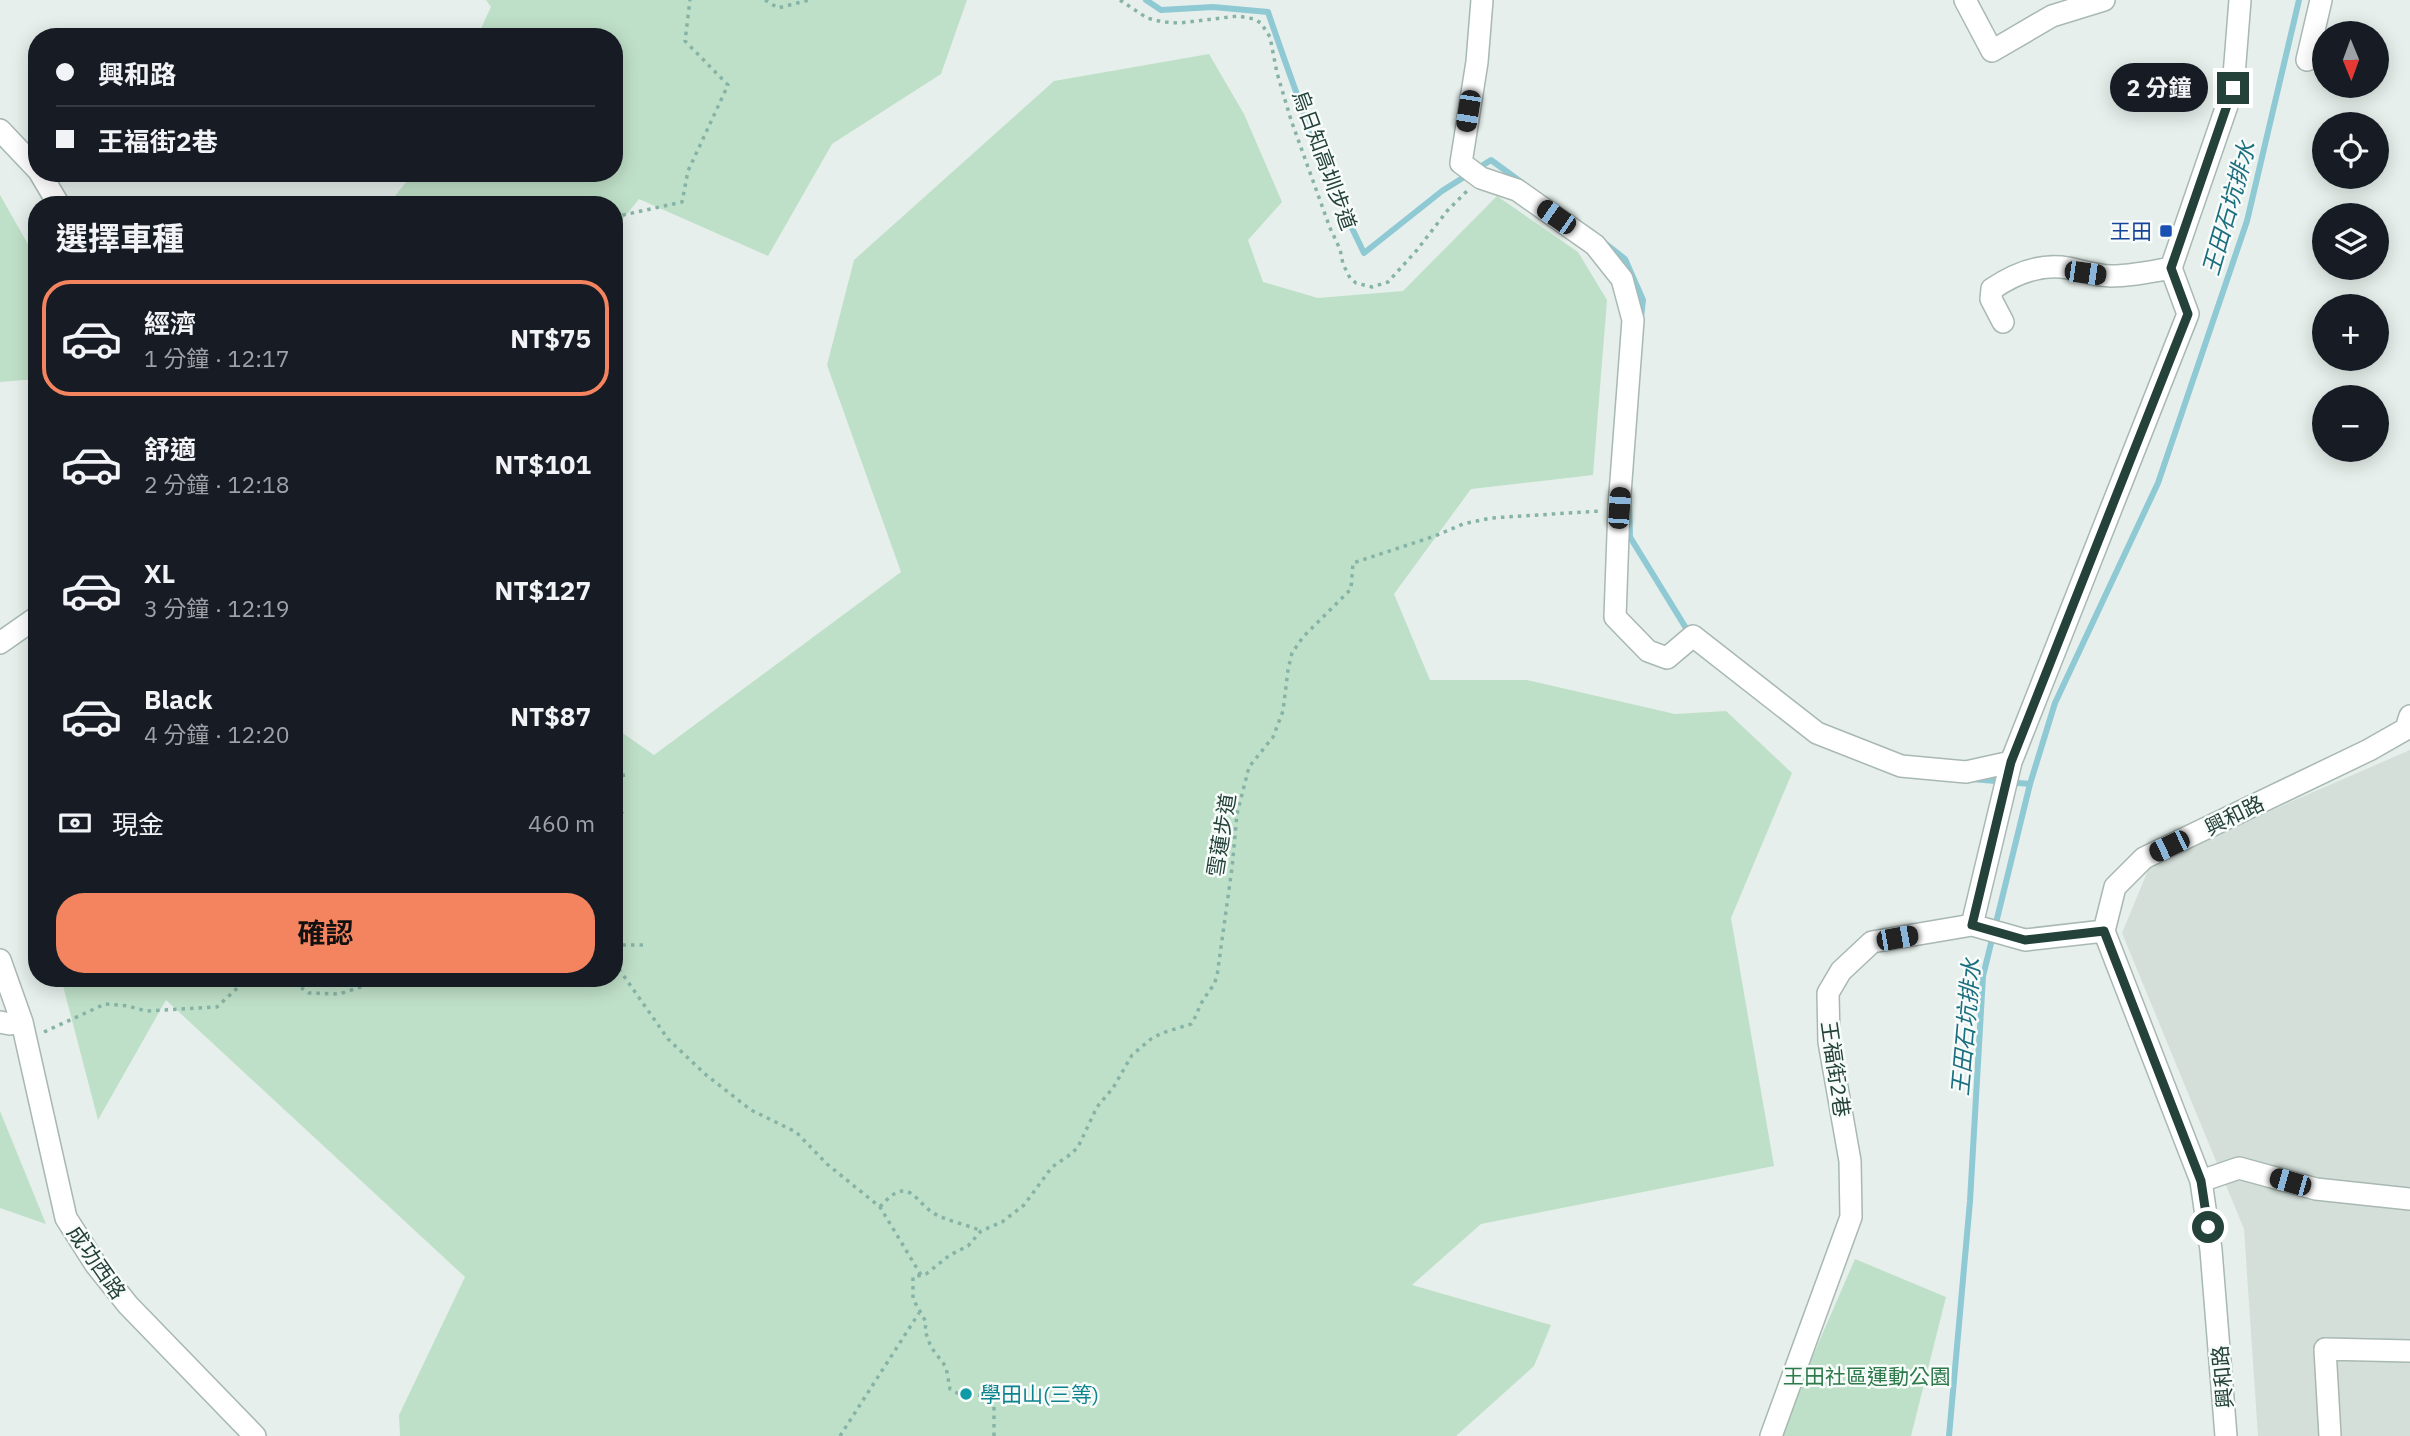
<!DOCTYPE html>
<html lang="zh-TW">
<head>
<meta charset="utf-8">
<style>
  body { margin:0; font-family:"IBM Plex Sans","Noto Sans TC",sans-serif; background:#20242c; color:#f1f3f6; height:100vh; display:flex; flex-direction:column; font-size:26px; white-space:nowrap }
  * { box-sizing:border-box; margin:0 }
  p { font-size:23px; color:#9ea1a6 }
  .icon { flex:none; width:38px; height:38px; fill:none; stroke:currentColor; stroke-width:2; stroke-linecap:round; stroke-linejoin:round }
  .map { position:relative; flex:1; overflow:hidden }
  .details { position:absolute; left:28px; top:196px; width:595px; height:791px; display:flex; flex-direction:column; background:#171b24; border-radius:28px; box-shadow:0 4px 18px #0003 }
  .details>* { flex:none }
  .guide { position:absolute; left:28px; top:28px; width:595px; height:154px; border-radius:28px; box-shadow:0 4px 18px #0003; display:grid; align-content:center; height:154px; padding:0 28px; background:#171b24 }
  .needle { width:46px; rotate:179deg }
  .buttons { position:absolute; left:2312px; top:21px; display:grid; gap:14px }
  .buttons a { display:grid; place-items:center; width:77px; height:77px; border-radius:50%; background:#171b24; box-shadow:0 4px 18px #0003; font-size:35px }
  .end { position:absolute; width:32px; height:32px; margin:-16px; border:9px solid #24423a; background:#fff; box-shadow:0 0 0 4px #fff }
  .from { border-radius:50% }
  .bubble { position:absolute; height:49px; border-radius:24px; background:#171b24; box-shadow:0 4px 18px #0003; font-size:23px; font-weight:700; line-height:49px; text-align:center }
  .car { position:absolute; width:21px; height:42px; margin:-21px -10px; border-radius:9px; box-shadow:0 0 5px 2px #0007; background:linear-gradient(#222 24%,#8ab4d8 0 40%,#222 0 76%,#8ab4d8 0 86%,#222 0) }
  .guide b { display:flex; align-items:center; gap:24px; height:66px; font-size:26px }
  .guide b+b { border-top:2px solid #363941 }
  .guide i { width:18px; height:18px; background:#f1f3f6 }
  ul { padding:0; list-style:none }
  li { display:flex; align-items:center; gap:21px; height:116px; margin:0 14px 10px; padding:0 14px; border:4px solid transparent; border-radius:28px }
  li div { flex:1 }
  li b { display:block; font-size:26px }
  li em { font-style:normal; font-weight:700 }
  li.active { border-color:#f4845f }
  li>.icon { width:63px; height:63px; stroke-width:1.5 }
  h2 { padding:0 28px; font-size:32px; line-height:84px }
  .pay { display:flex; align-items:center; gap:18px; height:77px; padding:0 28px; font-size:26px }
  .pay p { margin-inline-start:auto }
  .button { display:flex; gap:14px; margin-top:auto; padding:14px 28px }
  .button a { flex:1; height:80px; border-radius:28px; background:#f4845f; color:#111; font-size:28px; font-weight:700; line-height:80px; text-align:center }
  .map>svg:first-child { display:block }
</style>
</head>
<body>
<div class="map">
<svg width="2410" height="1436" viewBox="0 0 2410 1436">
  <rect width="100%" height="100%" fill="#e6efeb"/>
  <path fill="#d4dfda" d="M 2410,750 L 2410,1436 L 2258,1436 L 2244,1229 L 2122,933 L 2151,863 Z"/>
  <path fill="#bfe0c8" d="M 486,0 L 967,0 L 941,74 L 832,144 L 768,256 L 639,199 L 614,230 L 614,205 L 388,205 L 413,173 L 614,173 L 614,37 L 477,37 L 491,7 Z
    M 1209,54 L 1244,114 L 1282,202 L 1248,240 L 1263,282 L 1318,298 L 1403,291 L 1497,196 L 1578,252 L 1607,300 L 1593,475 L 1471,489 L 1394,594 L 1430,680 L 1527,680 L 1675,714 L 1726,711 L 1792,773 L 1731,918 L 1774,1166 L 1481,1224 L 1412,1285 L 1551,1325 L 1534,1366 L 1456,1436 L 400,1436 L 399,1415 L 465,1277 L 166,1000 L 98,1120 L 61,978 L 614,978 L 614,727 L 654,755 L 901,572 L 827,365 L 854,260 L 1054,81 Z
    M 0,195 L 37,260 L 37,379 L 0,382 Z
    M 0,1111 L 46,1224 L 0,1208 Z
    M 1855,1259 L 1946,1297 L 1911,1436 L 1778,1436 Z"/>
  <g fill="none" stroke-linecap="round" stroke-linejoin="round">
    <path stroke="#8ec9d4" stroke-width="6" d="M 1146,0 L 1161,10 L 1213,7 L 1268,12 C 1296,94 1325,175 1364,253 L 1442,191 L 1491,160 L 1521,182
      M 1606,244 L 1625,259 L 1643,300 L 1641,318
      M 1629,499 L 1630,537 L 1689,633
      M 1972,779 L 2030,784
      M 1949,1436 L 1970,1201 L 1983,976 L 2030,784 L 2055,703 L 2158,483 L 2247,221 L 2299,0"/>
    <defs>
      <path id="minor" d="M 1482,0 L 1477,62 L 1461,163 L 1481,178 L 1517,190 L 1595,245 L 1622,279 L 1633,320 L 1619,507 L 1615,617 L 1648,651 L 1667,658 L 1693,636 L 1817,733 L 1901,766 L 1966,772 L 2011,762
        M 1965,0 L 1992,51 L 2052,16 L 2104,0
        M 2307,60 L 2321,0
        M 0,130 L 37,169
        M 40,173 L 59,205
        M 2003,322 L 1991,299 L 1992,289 C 2014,274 2041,263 2068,268 C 2083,271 2096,276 2111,276 C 2131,276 2151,272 2171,268
        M 0,643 L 37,617
        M 1972,925 L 2025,940 L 2104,931
        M 0,960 L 22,1022 L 66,1218 L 96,1265 L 128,1305 L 255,1436
        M 0,1022 L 10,1024 L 22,1022
        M 2201,1181 L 2239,1168 L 2316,1189 L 2410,1199
        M 1771,1436 L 1851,1217 L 1850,1161 L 1829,1042 L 1828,993 L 1841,971 L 1872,942 L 1972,925 L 2011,762 L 2188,314 L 2171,268 L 2233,88 L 2240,0
        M 2226,1436 L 2211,1250 L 2201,1181 L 2104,931 L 2115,887 L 2144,858 L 2369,750 L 2406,729 L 2410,716
        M 2330,1436 L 2325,1349 L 2410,1351"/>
    </defs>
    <use href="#minor" stroke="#a8b8b2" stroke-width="24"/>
    <path stroke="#86b3a5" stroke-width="3.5" stroke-dasharray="3.5 5" stroke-linecap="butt" d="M 765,0 L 778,8 L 809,0
      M 1120,0 L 1147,18 L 1163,22 L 1179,23 L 1238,16 L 1254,19 L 1261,23 L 1270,37 L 1277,73 L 1291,120 L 1330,228 L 1340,249 L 1343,264 L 1350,278 L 1356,283 L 1372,287 L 1388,282 L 1417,250 L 1447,211 L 1467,191
      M 614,217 L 682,202 L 688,171 L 728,85 L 685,41 L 690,0
      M 614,777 L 625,775
      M 614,807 L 623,814
      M 614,945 L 643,945
      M 614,962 L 668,1039 L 705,1074 L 751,1110 L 796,1132 L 827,1164 L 880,1207 L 921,1275
      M 287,978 L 309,993 L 339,994 L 373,983 L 459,978
      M 44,1032 L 105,1004 L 128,1006 L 146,1011 L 217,1007 L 248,978
      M 880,1207 C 911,1171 914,1205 939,1216 C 952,1222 968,1225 981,1231
      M 840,1436 L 919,1313
      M 994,1436 L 994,1398 L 990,1399 L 975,1394 L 966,1398 L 950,1389 L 946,1367 L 931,1347 L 925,1331 L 926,1322 L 913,1299 L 913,1277 L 926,1274 L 950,1255 L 968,1246 L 981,1231 L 1002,1222 L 1024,1205 L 1052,1167 L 1071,1154 L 1078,1147 L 1097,1107 L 1113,1088 L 1132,1055 L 1151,1039 L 1162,1033 L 1191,1024 C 1196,1017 1198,1009 1202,1002 C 1207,993 1214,987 1217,976 L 1232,868 L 1237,814 L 1249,767 L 1273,737 L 1283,711 L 1288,670 L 1292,653 L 1303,637 L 1351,589 L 1353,563 L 1435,536 L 1463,524 L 1491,518 L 1600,511"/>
    <use href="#minor" stroke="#fff" stroke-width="21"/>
  </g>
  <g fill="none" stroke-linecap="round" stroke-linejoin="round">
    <path stroke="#24423a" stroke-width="9" d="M 2208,1227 L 2201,1181 L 2104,931 L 2025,940 L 1972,925 L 2011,762 L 2188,314 L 2171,268 L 2233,88"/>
  </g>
  <rect fill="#1a4fb4" stroke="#f7fbf9" stroke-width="2.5" x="2159" y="224" width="14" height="14" rx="3.5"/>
  <circle fill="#0f9aa8" stroke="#f7fbf9" stroke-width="2.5" cx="966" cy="1394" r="7"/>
  <g text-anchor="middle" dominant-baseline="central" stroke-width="5" stroke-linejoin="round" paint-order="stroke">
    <g font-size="21" fill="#24423a" stroke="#f7fbf9">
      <text transform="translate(1325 160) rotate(70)">烏日知高圳步道</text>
      <text transform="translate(2234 815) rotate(-26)">興和路</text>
      <text transform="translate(1221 835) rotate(-81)">雪蓮步道</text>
      <text transform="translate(1836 1069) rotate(82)">王福街2巷</text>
      <text transform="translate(97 1262) rotate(55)">成功西路</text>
      <text transform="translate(2222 1377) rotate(-95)">興和路</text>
    </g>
    <g font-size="21" fill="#164399" stroke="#f7fbf9" text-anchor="end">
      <text x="2152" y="231">王田</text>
    </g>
    <g font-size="21" fill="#2d7a4b" stroke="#f7fbf9">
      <text x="1867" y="1376">王田社區運動公園</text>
    </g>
    <g font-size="21" fill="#0d838f" stroke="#f7fbf9" text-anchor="start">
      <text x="980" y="1394">學田山(三等)</text>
    </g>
    <g font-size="23" font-style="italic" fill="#1c6f80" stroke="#f7fbf9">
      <text transform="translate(2228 208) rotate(-74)">王田石坑排水</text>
      <text transform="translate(1965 1027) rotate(-85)">王田石坑排水</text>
    </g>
  </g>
</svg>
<div class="buttons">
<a><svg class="needle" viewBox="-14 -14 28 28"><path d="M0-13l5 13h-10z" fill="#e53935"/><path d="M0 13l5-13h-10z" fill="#9ea1a6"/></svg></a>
<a><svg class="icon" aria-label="locate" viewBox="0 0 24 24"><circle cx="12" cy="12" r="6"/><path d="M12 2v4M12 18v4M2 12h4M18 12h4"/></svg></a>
<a><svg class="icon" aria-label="layers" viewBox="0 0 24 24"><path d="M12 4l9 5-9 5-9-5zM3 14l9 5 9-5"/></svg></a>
<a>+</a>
<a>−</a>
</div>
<i class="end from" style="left:2208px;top:1227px"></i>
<i class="end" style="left:2233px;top:88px"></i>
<div class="bubble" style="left:2110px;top:63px;width:98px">2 分鐘</div>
<i class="car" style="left:1468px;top:111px;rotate:189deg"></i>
<i class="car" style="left:1556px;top:217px;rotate:305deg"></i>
<i class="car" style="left:2085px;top:273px;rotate:98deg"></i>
<i class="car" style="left:1619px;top:508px;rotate:4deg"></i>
<i class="car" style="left:2169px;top:846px;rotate:244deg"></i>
<i class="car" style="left:1897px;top:938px;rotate:80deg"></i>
<i class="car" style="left:2290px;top:1182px;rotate:286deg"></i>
<div class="guide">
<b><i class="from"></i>興和路</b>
<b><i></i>王福街2巷</b>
</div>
<section class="details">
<h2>選擇車種</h2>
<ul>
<li class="active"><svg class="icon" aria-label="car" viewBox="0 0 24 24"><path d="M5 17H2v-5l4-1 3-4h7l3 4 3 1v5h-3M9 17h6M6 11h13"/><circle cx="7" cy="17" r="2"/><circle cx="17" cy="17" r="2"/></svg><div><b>經濟</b><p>1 分鐘 · 12:17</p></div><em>NT$75</em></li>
<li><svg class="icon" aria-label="car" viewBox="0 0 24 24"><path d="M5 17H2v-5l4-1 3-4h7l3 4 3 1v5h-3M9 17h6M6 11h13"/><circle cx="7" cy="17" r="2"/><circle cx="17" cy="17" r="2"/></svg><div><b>舒適</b><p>2 分鐘 · 12:18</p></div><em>NT$101</em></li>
<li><svg class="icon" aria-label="car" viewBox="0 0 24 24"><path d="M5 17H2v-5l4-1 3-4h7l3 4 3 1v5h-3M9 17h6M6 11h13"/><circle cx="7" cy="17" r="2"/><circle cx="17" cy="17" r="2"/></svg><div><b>XL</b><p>3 分鐘 · 12:19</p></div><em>NT$127</em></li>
<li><svg class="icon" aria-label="car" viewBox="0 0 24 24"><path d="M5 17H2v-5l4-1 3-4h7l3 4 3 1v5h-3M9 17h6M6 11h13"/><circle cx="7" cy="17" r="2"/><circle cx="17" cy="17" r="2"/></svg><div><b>Black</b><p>4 分鐘 · 12:20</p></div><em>NT$87</em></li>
</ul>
<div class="pay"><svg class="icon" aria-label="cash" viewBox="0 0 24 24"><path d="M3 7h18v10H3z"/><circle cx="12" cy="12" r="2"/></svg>現金<p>460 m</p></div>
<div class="button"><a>確認</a></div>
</section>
</div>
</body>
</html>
